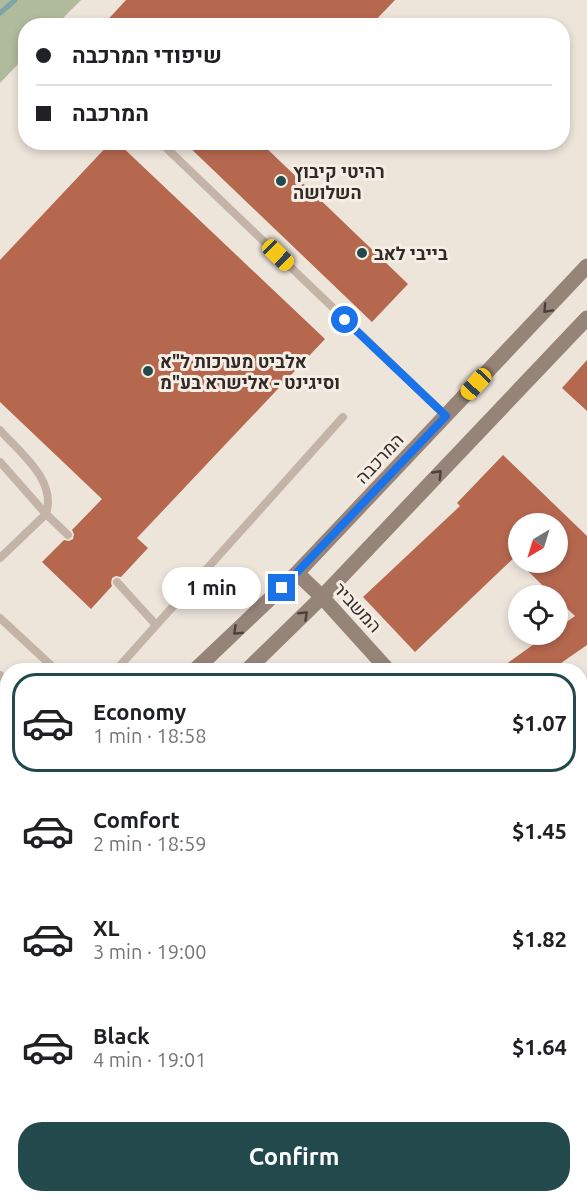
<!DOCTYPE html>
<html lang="en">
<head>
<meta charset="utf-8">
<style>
  body { margin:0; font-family:Ubuntu,Heebo,sans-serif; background:#f2f2f2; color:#202124; height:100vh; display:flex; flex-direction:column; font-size:22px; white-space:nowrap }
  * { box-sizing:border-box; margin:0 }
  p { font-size:20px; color:#757577 }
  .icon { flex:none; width:33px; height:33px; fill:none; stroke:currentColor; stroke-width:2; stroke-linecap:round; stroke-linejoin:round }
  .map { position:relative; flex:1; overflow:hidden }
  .side { position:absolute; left:0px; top:663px; width:588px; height:540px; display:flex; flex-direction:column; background:#fff; border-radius:24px 24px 0 0; box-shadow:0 3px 9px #0003 }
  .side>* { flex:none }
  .guide { position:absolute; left:18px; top:18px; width:552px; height:132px; border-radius:24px; box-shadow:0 3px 9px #0003; display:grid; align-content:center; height:132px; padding:0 18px; background:#fff }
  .needle { width:39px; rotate:218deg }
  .buttons { position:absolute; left:508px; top:513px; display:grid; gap:12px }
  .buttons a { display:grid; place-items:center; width:60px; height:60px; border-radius:50%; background:#fff; box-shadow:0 3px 9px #0003; font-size:30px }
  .end { position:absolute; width:27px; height:27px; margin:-14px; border:8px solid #1a73e8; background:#fff; box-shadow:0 0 0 3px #fff }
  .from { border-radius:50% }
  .bubble { position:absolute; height:42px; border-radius:21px; background:#fff; box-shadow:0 3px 9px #0003; font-size:20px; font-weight:700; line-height:42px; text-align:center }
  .car { position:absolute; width:18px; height:36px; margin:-18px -9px; border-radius:8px; box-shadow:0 0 4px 2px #0007; background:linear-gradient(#f5c518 24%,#345 0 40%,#f5c518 0 76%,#345 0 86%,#f5c518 0) }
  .guide b { display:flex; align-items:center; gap:21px; height:57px; font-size:22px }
  .guide b+b { border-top:2px solid #e0e0e0 }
  .guide i { width:15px; height:15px; background:#202124 }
  ul { padding:10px 0 0; list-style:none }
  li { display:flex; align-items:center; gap:18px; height:99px; margin:0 12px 9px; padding:0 6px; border:3px solid transparent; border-radius:24px }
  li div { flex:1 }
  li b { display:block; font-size:22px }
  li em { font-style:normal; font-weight:700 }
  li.active { border-color:#224a4d }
  li>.icon { width:54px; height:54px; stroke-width:1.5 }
  .primary-button { display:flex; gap:12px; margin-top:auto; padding:12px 18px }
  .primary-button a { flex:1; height:69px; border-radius:24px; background:#224a4d; color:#fff; font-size:24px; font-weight:700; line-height:69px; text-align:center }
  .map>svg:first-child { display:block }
</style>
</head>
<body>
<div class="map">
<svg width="587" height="1203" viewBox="0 0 587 1203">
  <rect width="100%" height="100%" fill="#ede4da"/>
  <path fill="#b0ba9c" d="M 0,0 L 81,0 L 56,25 L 26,26 L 25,57 L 0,83 Z"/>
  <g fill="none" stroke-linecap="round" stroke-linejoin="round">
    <path stroke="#7ca5a7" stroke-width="5" d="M 0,13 L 15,0"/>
  </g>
  <path fill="#b6684f" d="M 126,0 L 395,0 L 370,26 L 102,26 Z
    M 111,142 L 117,142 L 325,339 L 137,538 L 148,548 L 121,577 L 116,576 L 112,578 L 111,583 L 112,586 L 91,609 L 42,562 L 64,540 L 69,541 L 73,539 L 74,534 L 72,530 L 102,499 L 0,402 L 0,260 Z
    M 184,142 L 260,142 L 408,284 L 372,322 Z
    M 587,360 L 587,411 L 562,388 Z
    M 503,455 L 587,536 L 587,645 L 551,670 L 498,670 L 548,634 L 558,634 L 558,628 L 575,616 L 558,600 L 558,596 L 553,596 L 519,562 L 558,562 L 558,524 L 519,524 L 519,553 L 415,652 L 363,597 L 460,506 L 457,503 Z"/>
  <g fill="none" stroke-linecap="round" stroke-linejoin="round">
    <path stroke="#c4b4a7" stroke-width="8" d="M 160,142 L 446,416
      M 0,430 C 20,453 57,480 46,514 L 0,558
      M 0,462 L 46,514 L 68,535
      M 117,582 L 156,625
      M 0,618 L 56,670
      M 116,670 L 343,417
      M 0,675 L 8,682
      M 0,804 L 8,798
      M 0,1133 L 8,1140
      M 0,1168 L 8,1159"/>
    <path stroke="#c4b4a7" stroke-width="15" d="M 330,1196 L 332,1203
      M 492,1196 L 494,1203
      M 287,1203 L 292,1196"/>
    <path stroke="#978479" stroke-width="15" d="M 297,573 L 322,597 L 388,670
      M 195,670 L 297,573 L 587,266
      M 247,670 L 322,597 L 587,318
      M 0,860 L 8,852
      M 0,913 L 8,906
      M 580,917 L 587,909
      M 580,938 L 587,947"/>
  </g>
  <defs><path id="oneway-chevron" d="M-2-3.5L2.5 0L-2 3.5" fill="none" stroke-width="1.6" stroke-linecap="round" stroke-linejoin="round" transform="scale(1.5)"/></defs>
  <g stroke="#4a403c">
    <use href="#oneway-chevron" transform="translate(547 309) rotate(133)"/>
    <use href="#oneway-chevron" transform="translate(438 474) rotate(-46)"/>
    <use href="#oneway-chevron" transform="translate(304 615) rotate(-44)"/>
    <use href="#oneway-chevron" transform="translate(237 631) rotate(136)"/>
  </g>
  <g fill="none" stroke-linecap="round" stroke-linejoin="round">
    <path stroke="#1a73e8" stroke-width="8" d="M 282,588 L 446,416 L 345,320"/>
  </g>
  <g fill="#224a4d" stroke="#f6eee5" stroke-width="2">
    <circle cx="281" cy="181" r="6"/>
    <circle cx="362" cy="253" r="6"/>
    <circle cx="148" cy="371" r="6"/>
  </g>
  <g text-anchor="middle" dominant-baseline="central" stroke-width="6" stroke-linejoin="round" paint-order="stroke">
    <g font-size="18" font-weight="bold" fill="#312a27" stroke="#f6eee5" text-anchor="start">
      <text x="293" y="171">רהיטי קיבוץ<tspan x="293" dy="21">השלושה</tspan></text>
      <text x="374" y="253">בייבי לאב</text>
      <text x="160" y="361">אלביט מערכות ל"א<tspan x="160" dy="21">וסיגינט - אלישרא בע"מ</tspan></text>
    </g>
    <g font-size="18" fill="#312a27" stroke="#f6eee5">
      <text transform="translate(379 458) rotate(-47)">המרכבה</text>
      <text transform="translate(358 607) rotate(47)">המשביר</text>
    </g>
  </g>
</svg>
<div class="buttons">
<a><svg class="needle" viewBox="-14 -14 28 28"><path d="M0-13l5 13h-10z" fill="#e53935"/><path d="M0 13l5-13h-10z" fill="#757577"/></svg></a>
<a><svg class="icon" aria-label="locate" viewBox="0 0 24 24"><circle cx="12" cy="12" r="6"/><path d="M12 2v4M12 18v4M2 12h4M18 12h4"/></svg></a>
</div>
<i class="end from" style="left:345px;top:320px"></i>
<i class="end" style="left:282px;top:588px"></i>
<div class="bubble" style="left:162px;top:567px;width:99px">1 min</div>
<i class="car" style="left:278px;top:255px;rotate:134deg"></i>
<i class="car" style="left:476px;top:384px;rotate:223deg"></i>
<div class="guide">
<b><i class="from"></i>שיפודי המרכבה</b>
<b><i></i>המרכבה</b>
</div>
<section class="side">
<ul>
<li class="active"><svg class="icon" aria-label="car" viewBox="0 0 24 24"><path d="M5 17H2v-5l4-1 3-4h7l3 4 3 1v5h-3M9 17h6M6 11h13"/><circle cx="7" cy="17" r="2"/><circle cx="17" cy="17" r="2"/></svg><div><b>Economy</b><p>1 min · 18:58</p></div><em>$1.07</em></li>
<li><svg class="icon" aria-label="car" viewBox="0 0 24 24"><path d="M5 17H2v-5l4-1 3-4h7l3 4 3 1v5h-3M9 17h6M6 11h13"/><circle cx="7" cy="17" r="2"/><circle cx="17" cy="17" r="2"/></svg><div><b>Comfort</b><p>2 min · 18:59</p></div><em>$1.45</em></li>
<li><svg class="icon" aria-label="car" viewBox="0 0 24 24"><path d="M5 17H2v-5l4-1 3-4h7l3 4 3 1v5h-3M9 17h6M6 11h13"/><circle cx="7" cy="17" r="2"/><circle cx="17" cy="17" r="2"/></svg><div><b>XL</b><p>3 min · 19:00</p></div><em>$1.82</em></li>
<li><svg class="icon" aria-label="car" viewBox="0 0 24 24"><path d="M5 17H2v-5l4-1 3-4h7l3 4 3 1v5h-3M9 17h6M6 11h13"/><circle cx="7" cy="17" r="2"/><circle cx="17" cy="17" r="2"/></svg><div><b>Black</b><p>4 min · 19:01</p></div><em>$1.64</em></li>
</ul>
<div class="primary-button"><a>Confirm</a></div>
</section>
</div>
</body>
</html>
